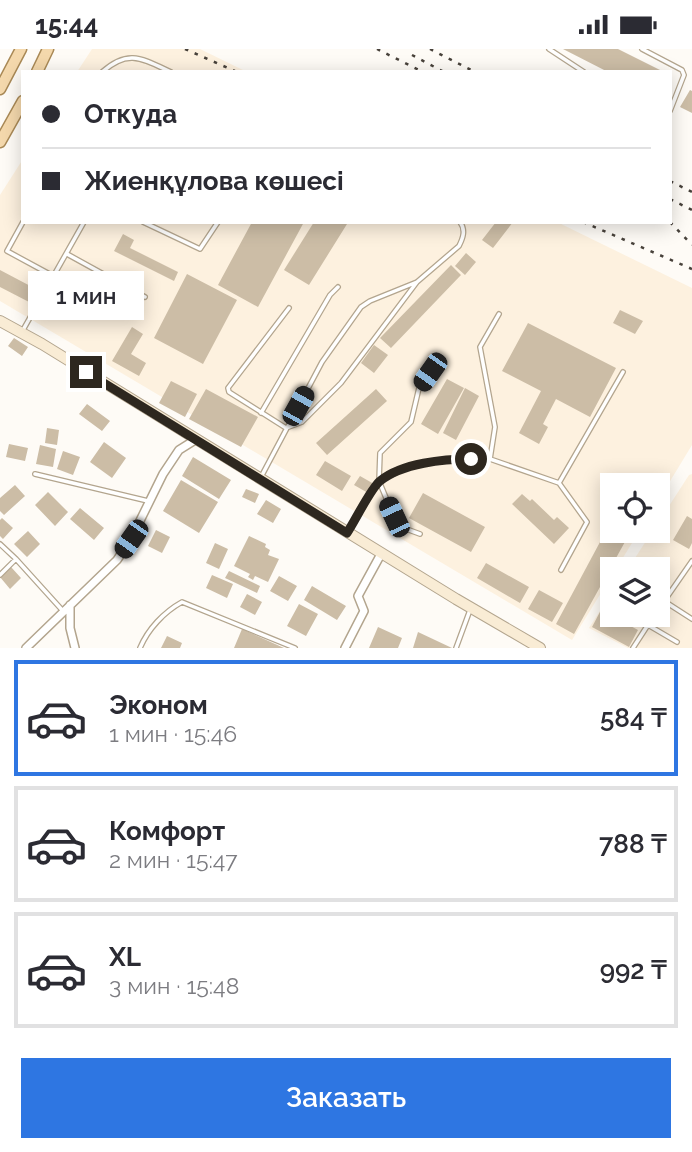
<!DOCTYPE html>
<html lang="ru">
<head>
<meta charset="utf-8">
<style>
  body { margin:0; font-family:Raleway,sans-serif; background:#f2f2f3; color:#2b2b33; height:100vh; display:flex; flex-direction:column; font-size:26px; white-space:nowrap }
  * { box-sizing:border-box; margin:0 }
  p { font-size:23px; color:#7c7c81 }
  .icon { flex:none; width:38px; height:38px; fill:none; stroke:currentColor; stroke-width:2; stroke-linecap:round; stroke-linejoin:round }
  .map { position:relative; height:599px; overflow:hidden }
  .sheet { display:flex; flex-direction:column; background:#fff; flex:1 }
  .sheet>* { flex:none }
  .top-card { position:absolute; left:21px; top:21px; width:651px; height:154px; border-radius:0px; box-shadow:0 4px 18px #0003; display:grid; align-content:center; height:154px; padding:0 21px; background:#fff }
  .controls { position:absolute; left:600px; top:424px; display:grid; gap:14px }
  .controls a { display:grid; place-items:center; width:70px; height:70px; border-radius:0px; background:#fff; box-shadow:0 4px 18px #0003; font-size:35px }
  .end { position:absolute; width:32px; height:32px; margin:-16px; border:9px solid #2d271f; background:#fff; box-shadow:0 0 0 4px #fff }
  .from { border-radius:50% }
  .bubble { position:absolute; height:49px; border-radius:0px; background:#fff; box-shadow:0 4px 18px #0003; font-size:23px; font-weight:600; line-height:49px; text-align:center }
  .car { position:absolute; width:21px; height:42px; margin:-21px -10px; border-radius:9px; box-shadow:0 0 5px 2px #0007; background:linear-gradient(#222 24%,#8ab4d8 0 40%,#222 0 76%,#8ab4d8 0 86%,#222 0) }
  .top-card b { display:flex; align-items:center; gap:24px; height:66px; font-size:26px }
  .top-card b+b { border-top:2px solid #e1e1e2 }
  .top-card i { width:18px; height:18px; background:#2b2b33 }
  ul { padding:12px 0 0; list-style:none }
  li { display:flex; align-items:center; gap:21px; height:116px; margin:0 14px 10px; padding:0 7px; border:4px solid #e1e1e2; border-radius:0px }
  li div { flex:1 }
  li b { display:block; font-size:26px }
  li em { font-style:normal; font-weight:600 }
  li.current { border-color:#2e76e2 }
  li>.icon { width:63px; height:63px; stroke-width:1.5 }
  .button { display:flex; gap:14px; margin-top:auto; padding:14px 21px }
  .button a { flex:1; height:80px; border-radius:0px; background:#2e76e2; color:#fff; font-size:28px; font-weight:600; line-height:80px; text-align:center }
  .status { display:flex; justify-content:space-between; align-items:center; height:49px; padding:0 35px; background:#fff; direction:ltr }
  .status svg { height:19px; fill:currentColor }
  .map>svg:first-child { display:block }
</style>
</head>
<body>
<div class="status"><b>15:44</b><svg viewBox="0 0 49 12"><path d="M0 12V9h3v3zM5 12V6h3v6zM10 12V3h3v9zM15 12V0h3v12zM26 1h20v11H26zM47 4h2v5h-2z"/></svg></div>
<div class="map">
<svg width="692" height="599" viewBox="0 0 692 599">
  <rect width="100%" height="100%" fill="#fefbf6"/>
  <path fill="#fdf1df" d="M 92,0 L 200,0 L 247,23 L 77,23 Z
    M 23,110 L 23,173 L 557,173 L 692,239 L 692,396 L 658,452 L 658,436 L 612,436 L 612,481 L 640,481 L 616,520 L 612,520 L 612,526 L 572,591 L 0,252 L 0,146 Z
    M 692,425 L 692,599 L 628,599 L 589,579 L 612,543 L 612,565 L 658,565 L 658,520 L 628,520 L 653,481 L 658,481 L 658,474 L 689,426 Z"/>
  <path fill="#ccbda6" d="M 563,0 L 618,0 L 664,23 L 608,23 Z
    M 690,41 L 692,42 L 692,64 L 680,58 Z
    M 252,173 L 304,173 L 258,258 L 218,236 Z
    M 314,173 L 343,173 L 347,175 L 309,236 L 284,221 Z
    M 496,173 L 513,173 L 493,199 L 482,191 Z
    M 123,185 L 134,191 L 130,199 L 178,223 L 174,232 L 114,202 Z
    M 466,204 L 476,213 L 465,226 L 455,217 Z
    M 451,216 L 461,226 L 391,299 L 380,289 Z
    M 0,221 L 36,240 L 29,253 L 0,238 Z
    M 187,225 L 237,251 L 203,315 L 154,289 Z
    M 620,261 L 643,272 L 635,285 L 613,274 Z
    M 528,274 L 616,319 L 590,368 L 556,350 L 543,375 L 548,378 L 539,395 L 519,384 L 541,342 L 502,322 Z
    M 132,278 L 143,285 L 131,305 L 146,314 L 139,327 L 112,312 Z
    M 14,289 L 28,298 L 22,307 L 8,297 Z
    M 374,296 L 388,306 L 374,324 L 361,314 Z
    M 447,330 L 464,339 L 438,385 L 421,375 Z
    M 171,332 L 197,345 L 185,368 L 159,354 Z
    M 465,339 L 479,347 L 456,391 L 443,384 Z
    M 206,340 L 258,368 L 241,398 L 189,370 Z
    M 376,340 L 387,352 L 327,406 L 316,394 Z
    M 87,355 L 110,372 L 102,382 L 79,365 Z
    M 47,379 L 59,381 L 57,396 L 45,394 Z
    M 104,393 L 126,409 L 112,429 L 90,413 Z
    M 9,395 L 28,399 L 25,412 L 6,408 Z
    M 40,396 L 56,400 L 53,418 L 36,415 Z
    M 63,402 L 80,408 L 73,426 L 57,420 Z
    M 193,408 L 231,431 L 219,450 L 182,427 Z
    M 325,412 L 351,427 L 342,442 L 316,426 Z
    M 360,427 L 374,435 L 368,444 L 354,436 Z
    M 181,431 L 218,453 L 199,484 L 163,462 Z
    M 15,436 L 25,447 L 4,466 L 0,462 L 0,449 Z
    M 246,440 L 259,445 L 255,454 L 242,448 Z
    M 48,443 L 68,463 L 55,477 L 35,456 Z
    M 423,444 L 485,478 L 471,503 L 409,469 Z
    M 522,445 L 530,452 L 532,450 L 554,471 L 557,468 L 569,479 L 554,495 L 512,455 Z
    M 266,451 L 281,460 L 273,474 L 257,465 Z
    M 80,459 L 104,479 L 94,491 L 70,470 Z
    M 687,467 L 692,470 L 692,494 L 689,500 L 673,491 Z
    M 2,469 L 13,479 L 3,490 L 0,487 L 0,471 Z
    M 607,480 L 626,491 L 574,585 L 556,575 Z
    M 156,481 L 170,488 L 162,504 L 148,497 Z
    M 28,482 L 40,495 L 27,508 L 14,495 Z
    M 249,487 L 266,495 L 265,498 L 270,501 L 268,506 L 279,510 L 268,533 L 255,527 L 253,531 L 248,528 L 250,525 L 234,517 Z
    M 215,494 L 228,500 L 219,520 L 206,514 Z
    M 486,514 L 529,538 L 520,554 L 477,529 Z
    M 11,518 L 21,529 L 10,540 L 0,528 Z
    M 229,522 L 260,537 L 257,544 L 225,529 Z
    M 212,526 L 233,535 L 227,549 L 206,539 Z
    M 279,527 L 297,537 L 288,552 L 270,542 Z
    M 312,537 L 346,557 L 337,571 L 304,551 Z
    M 539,541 L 563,554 L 552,573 L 528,560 Z
    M 247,545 L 262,553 L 255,566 L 240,558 Z
    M 299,555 L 318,565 L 306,587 L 287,577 Z
    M 601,561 L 638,581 L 629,598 L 592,578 Z
    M 378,578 L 402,589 L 398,599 L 369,599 Z
    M 242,580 L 284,599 L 234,599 Z
    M 418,583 L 452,599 L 413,599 Z
    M 167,587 L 182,594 L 180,599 L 161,599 Z"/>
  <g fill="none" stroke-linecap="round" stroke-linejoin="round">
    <defs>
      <path id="lane" d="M 549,0 L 584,23
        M 642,0 L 682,21 L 684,26 L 670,62
        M 102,23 C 128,0 141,9 171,23
        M 23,173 L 7,202 L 55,228
        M 143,173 L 200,200 L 218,173
        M 67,205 L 145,248
        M 289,259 L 228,339 L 229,343 L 286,379 L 302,373 L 341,334 L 417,233
        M 23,281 L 84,173
        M 261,364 L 330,246 L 338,238
        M 490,410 L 495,378 L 480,298 L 499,265
        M 35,425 L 148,452
        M 261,428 L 322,313 L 361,258 L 370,252 L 417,233 L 459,197 C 463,189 466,181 460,173
        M 559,434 L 587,473 L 561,521
        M 348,482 L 379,432 L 410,417 L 451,410 L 490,410 L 559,434 L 623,323
        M 420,485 L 401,478 L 394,468 L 379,432 L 380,404 L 411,373 L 419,339 L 430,323
        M 0,495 L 16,510
        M 0,526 L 16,510 L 63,562
        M 664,552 L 692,570
        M 658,561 L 692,512
        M 648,576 L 677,593
        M 140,599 C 148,580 164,563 182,553 L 295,599
        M 456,599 L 470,561
        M 633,599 L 655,565"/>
      <path id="street" d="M 70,556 L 70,579 L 75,599
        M 26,599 L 117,511 L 131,490 L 163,425 L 179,401 L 195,391
        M 345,599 L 364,562 L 358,547 L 381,505"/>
      <path id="secondary" d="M 0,272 L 42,295 L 456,550 L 540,599"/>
      <path id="primary" d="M 37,23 L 48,0
        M 0,40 L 21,0
        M 0,93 L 23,52"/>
    </defs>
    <use href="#lane" stroke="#b3a58e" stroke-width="6"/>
    <use href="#street" stroke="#b3a58e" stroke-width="10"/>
    <use href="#secondary" stroke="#b3a58e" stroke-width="12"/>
    <use href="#primary" stroke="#a98956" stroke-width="13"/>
    <use href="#lane" stroke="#fff" stroke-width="3.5"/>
    <use href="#street" stroke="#fff" stroke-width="7"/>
    <use href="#secondary" stroke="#f9ecd5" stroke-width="10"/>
    <use href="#primary" stroke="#f4d8ac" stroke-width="10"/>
    <path stroke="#48423b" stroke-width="2.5" stroke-dasharray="3.5 7" stroke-linecap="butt" d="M 185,0 L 237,23
      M 377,0 L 423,23
      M 430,0 L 475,23
      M 412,6 L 444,23
      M 670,132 L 692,143
      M 670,150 L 692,161
      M 583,173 L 692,220
      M 670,173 L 692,196"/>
  </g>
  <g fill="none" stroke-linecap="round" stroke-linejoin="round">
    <path stroke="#2d271f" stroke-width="9" d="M 86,323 L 347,484 C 355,472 371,439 380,432 C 402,414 444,410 471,410"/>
  </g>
</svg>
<div class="controls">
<a><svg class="icon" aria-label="locate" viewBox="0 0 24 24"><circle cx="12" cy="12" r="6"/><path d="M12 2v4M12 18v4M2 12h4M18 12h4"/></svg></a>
<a><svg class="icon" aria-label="layers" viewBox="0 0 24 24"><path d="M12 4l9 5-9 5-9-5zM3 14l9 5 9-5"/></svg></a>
</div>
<i class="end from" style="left:471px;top:410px"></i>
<i class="end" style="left:86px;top:323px"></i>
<div class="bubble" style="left:28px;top:222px;width:116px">1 мин</div>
<i class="car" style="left:430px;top:323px;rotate:215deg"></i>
<i class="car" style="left:298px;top:357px;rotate:29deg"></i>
<i class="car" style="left:394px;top:468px;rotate:335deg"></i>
<i class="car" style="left:131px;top:490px;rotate:215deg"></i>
<div class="top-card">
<b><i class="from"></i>Откуда</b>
<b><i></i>Жиенқұлова көшесі</b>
</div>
</div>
<section class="sheet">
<ul>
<li class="current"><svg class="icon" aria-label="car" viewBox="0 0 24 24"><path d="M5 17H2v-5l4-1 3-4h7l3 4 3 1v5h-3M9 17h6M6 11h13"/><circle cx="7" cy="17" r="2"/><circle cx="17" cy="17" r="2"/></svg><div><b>Эконом</b><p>1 мин · 15:46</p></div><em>584 ₸</em></li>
<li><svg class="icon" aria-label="car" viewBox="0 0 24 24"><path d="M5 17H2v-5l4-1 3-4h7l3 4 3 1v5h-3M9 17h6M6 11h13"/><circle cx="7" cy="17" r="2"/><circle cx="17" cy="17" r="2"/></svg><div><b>Комфорт</b><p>2 мин · 15:47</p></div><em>788 ₸</em></li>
<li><svg class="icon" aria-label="car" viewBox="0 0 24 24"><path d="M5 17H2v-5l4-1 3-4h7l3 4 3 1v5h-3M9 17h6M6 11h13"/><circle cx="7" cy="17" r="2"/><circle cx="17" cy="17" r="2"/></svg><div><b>XL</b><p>3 мин · 15:48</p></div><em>992 ₸</em></li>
</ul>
<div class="button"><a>Заказать</a></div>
</section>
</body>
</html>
